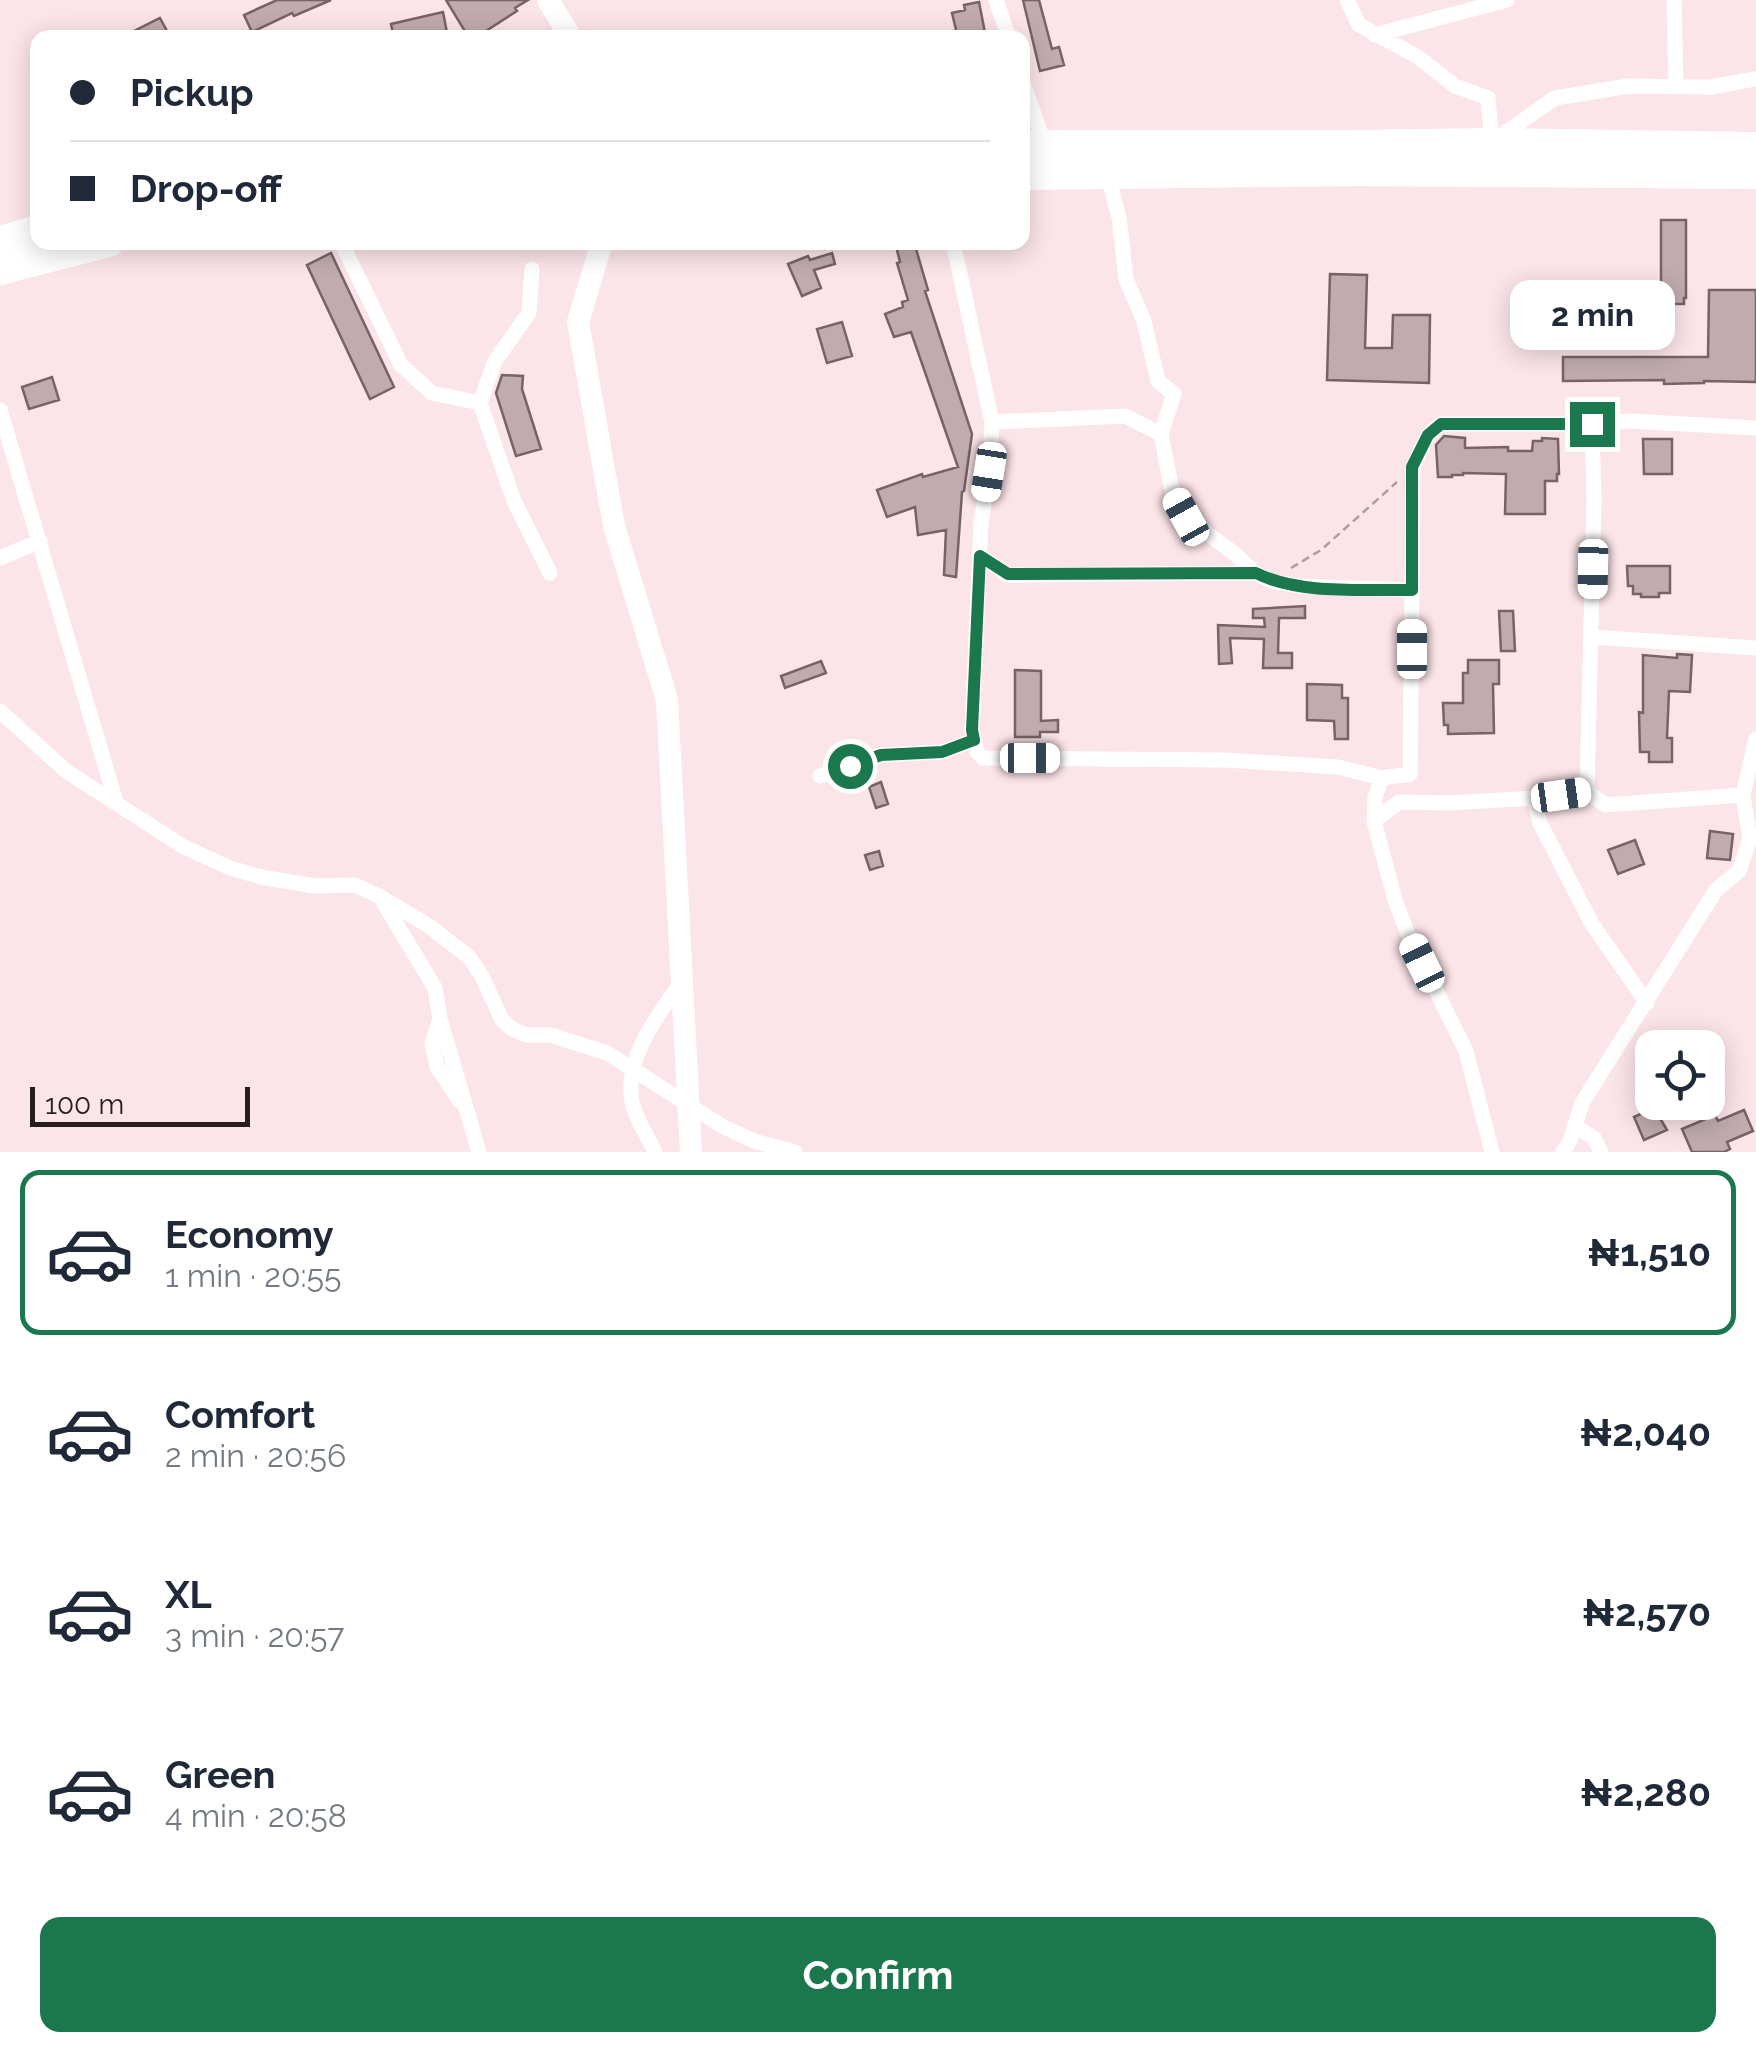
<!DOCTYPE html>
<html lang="en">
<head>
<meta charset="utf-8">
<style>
  body { margin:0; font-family:Raleway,sans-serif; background:#f6f6f7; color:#1f2937; height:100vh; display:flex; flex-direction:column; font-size:38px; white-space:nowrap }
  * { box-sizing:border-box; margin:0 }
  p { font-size:32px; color:#747a83 }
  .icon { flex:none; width:55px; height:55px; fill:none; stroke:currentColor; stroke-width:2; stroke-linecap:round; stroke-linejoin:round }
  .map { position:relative; height:1152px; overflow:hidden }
  .details { display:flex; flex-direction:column; background:#fff; flex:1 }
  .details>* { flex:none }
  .guide { position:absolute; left:30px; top:30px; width:1000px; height:220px; border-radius:20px; box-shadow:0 5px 25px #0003; display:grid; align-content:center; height:220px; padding:0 40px; background:#fff }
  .fabs { position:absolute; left:1635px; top:1030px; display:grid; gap:20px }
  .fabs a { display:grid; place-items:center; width:90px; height:90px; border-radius:20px; background:#fff; box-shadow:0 5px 25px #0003; font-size:50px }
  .scale { position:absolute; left:30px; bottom:25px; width:220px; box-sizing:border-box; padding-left:10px; border:5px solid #251d1e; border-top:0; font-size:28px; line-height:35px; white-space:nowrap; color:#251d1e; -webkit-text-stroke:8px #fce5e9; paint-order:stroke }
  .end { position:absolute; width:45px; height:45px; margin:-22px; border:12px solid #1b784e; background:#fff; box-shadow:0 0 0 5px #fff }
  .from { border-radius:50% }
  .bubble { position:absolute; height:70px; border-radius:20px; background:#fff; box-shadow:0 5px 25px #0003; font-size:32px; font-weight:700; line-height:70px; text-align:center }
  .car { position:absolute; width:30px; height:60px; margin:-30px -15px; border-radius:12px; box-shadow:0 0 8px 2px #0007; background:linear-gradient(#fff 24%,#345 0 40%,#fff 0 76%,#345 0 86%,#fff 0) }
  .guide b { display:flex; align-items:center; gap:35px; height:95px; font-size:38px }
  .guide b+b { border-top:2px solid #e0e1e3 }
  .guide i { width:25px; height:25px; background:#1f2937 }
  ul { padding:18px 0 0; list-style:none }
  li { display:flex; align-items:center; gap:30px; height:165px; margin:0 20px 15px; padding:0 20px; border:5px solid transparent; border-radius:20px }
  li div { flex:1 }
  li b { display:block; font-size:38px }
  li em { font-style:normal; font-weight:700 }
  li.current { border-color:#1b784e }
  li>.icon { width:90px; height:90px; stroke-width:1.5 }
  .cta { display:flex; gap:20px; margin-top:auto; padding:20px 40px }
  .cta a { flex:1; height:115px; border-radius:20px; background:#1b784e; color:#fff; font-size:40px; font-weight:700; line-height:115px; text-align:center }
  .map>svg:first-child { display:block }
</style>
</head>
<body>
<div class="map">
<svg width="1756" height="1152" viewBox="0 0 1756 1152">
  <rect width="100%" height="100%" fill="#fce5e9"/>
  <path fill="#c1abae" stroke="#776366" stroke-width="2.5" d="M 277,0 L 331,0 L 294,16 L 292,13 L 252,32 L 244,15 Z
    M 446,0 L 528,0 L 515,8 L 517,11 L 475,38 L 469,38 Z
    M 1023,0 L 1039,0 L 1052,49 L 1059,47 L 1064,65 L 1040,71 Z
    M 979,2 L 986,38 L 958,38 L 952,13 L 965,10 L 964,5 Z
    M 443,12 L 448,38 L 394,38 L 391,24 Z
    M 160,18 L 168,33 L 159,38 L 120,38 Z
    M 1661,220 L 1686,220 L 1686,298 L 1684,298 L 1684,304 L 1669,304 L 1669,294 L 1661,294 Z
    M 895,242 L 914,242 L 928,290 L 925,291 L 972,434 L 964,491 L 962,492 L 956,577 L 944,575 L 946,530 L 918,535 L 915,507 L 887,517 L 877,490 L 922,474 L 923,477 L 958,467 L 911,332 L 894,337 L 885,314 L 903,307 L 902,302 L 908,300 L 897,263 L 900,262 Z
    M 331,253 L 394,387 L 370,399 L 307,265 Z
    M 832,253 L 835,264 L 814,270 L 821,288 L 802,296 L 788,264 L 808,256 L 810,260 Z
    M 1330,274 L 1367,275 L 1365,348 L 1392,348 L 1393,315 L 1430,315 L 1429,383 L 1327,380 Z
    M 1709,290 L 1756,290 L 1756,382 L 1704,381 L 1704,383 L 1664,384 L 1664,380 L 1563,381 L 1563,357 L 1708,357 Z
    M 842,322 L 852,356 L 827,363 L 817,329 Z
    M 502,375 L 523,376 L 522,389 L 541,449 L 516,456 L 496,393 Z
    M 52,377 L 59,400 L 29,409 L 22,387 Z
    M 1444,436 L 1465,438 L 1465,448 L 1508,447 L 1508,451 L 1532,451 L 1533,441 L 1542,441 L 1542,438 L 1558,439 L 1559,474 L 1557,474 L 1557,481 L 1545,481 L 1545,514 L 1505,514 L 1506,474 L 1463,473 L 1463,475 L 1452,475 L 1452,477 L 1438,477 L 1436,445 Z
    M 1643,439 L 1672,439 L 1672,474 L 1644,474 Z
    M 1627,566 L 1670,566 L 1670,593 L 1659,593 L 1659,597 L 1641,597 L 1641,594 L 1633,594 L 1633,586 L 1628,586 Z
    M 1305,606 L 1305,618 L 1279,618 L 1278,653 L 1292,653 L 1292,668 L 1263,668 L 1264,639 L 1230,638 L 1232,663 L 1219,664 L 1218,625 L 1265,627 L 1264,618 L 1253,618 L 1253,609 Z
    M 1499,611 L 1513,611 L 1515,651 L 1501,651 Z
    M 1677,654 L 1692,655 L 1690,692 L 1669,691 L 1667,738 L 1672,738 L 1672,762 L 1649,762 L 1649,752 L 1640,752 L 1639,712 L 1643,713 L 1643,655 L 1677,658 Z
    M 1468,660 L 1499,660 L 1499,684 L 1493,684 L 1494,733 L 1448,734 L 1448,725 L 1444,725 L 1443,703 L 1463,703 L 1463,673 L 1468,673 Z
    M 821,661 L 826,673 L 785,688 L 781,676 Z
    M 1015,670 L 1041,671 L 1041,721 L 1058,720 L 1058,732 L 1040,732 L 1040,737 L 1015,737 Z
    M 1307,684 L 1342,685 L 1342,698 L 1348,698 L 1348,739 L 1335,739 L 1334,721 L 1307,720 Z
    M 881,782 L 888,804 L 876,808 L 869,787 Z
    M 1710,831 L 1733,834 L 1730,860 L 1707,858 Z
    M 1635,840 L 1644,864 L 1618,874 L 1608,850 Z
    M 879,851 L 883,866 L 870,870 L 865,855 Z
    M 1654,1108 L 1667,1130 L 1644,1140 L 1634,1117 Z
    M 1744,1110 L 1753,1131 L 1727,1142 L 1730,1149 L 1724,1152 L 1692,1152 L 1682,1129 L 1715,1115 L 1718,1121 Z"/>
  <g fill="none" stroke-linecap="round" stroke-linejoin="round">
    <path stroke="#ae9d9f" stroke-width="2.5" stroke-dasharray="8 5" stroke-linecap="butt" d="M 1291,568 L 1321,550 L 1397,482"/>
    <path stroke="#fff" stroke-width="15" d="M 996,0 L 1009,38
      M 1347,0 L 1359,25 L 1418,57 L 1455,86 L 1488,98 L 1492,143
      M 1674,0 L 1676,86
      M 1375,35 L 1507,0
      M 1022,80 L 1045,145
      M 1495,140 L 1555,98 L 1629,86 L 1711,87 L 1756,79
      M 1107,173 L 1119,217 L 1126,279 L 1144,321 L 1158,381 L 1174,394 L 1161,434 L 1172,491 L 1186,517 L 1235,554 L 1255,573 L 1271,581 L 1298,586 L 1412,590 L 1410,774 L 1382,778 L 1375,797 L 1374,821 L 1395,900 L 1408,934 L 1466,1051 L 1492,1152
      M 341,242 L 401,365 L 432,393 L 480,403
      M 953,242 L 992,422 L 989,472 L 981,523 L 972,730 L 977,752 L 983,758 L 1225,760 L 1338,767 L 1382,778
      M 532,269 L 529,313 L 495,361 L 480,403 L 514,501 L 550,573
      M 0,410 L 116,802
      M 992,422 L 1125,416 L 1161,434
      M 980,555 L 1007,575 L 1255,573
      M 0,558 L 40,541
      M 1412,590 L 1413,467 L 1428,435 L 1441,424 L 1592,424
      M 1592,637 L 1756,648
      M 0,711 L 66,771 L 184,847 L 230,868 L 261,877 L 315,886 L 355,885 L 379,896 L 429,926 L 470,958 L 483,978 L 502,1020 L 512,1029 L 527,1035 L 551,1035 L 607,1053 L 722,1126 L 754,1141 L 795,1152
      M 820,776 L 881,755 L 942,752 L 974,740
      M 1587,791 L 1605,805 L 1743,795
      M 1374,821 L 1399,802 L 1450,803 L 1534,798
      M 383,902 L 435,988 L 440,1019 L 479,1152
      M 1647,1003 L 1592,924 L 1540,823 L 1534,798 L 1587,791 L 1594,500 L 1592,424 L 1630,421 L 1756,428
      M 440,1019 L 432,1043 L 437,1067 L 460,1101
      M 1575,1126 L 1594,1138 L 1601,1152
      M 655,1152 C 648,1137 635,1118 632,1102 C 624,1056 658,1016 682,981
      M 1563,1152 L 1570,1141 L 1582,1103 L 1716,890 L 1739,871 L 1750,839 L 1743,795 L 1756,739"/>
    <path stroke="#fff" stroke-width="22" d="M 548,0 L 571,38
      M 602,242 L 578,322 L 614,526 L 667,700 L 691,1152"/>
    <path stroke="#fff" stroke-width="30" d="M 1022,145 L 1354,145 L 1492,143 L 1756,147
      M 1022,175 L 1357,171 L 1756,174
      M 0,241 L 38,230
      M 0,270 L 109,242"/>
  </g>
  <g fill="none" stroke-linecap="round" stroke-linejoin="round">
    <path stroke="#1b784e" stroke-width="12" d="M 850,766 L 881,755 L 942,752 L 974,740 L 972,730 L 980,556 L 1008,574 L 1256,573 C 1299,595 1364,589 1412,590 L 1412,467 L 1428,435 L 1441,424 L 1592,424"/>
  </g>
</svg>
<div class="fabs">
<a><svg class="icon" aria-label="locate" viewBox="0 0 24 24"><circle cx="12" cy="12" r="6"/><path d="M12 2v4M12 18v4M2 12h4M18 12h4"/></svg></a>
</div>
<div class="scale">100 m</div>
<i class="end from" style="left:850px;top:766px"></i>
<i class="end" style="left:1592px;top:424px"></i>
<div class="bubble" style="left:1510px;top:280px;width:165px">2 min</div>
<i class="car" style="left:989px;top:472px;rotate:189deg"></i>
<i class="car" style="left:1186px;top:517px;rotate:331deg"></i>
<i class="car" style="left:1593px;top:569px;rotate:181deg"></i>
<i class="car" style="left:1412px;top:649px;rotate:0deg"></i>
<i class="car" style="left:1030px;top:758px;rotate:90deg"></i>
<i class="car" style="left:1561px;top:795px;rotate:82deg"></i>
<i class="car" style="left:1422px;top:963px;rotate:334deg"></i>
<div class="guide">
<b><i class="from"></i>Pickup</b>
<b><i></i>Drop-off</b>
</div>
</div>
<section class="details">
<ul>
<li class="current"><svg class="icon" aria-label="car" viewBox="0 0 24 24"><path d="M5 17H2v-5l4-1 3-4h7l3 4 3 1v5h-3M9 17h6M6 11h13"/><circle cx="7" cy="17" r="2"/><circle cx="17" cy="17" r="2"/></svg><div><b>Economy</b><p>1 min · 20:55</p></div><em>₦1,510</em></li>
<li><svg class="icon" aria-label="car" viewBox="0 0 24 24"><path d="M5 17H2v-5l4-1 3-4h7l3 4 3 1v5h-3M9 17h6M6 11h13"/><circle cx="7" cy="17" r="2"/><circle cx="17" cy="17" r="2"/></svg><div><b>Comfort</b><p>2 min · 20:56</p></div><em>₦2,040</em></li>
<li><svg class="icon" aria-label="car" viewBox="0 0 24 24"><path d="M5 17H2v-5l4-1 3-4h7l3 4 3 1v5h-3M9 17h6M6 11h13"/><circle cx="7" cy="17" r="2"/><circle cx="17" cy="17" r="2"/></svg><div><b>XL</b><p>3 min · 20:57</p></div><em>₦2,570</em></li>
<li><svg class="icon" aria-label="car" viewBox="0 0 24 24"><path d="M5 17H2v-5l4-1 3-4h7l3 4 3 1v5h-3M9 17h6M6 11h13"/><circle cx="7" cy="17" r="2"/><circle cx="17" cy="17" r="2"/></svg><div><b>Green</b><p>4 min · 20:58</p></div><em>₦2,280</em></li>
</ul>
<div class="cta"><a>Confirm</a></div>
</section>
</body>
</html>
